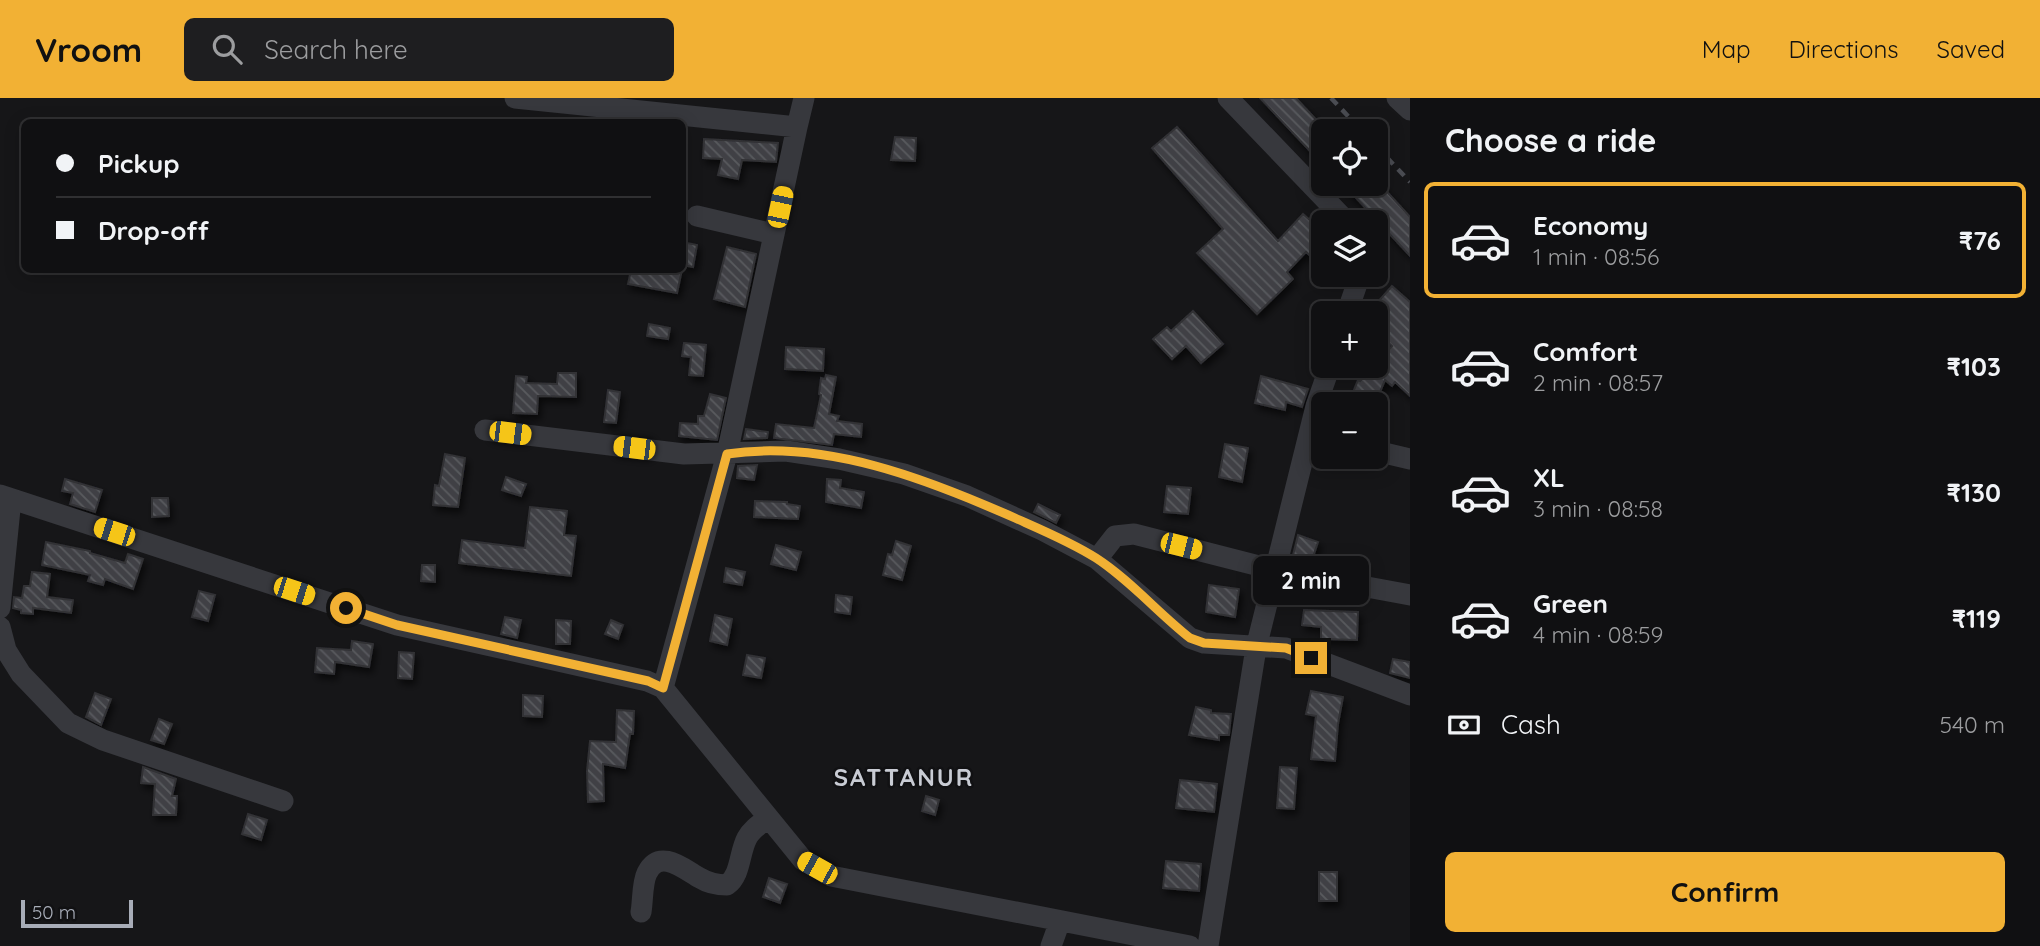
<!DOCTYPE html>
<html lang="en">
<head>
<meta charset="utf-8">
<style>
  body { margin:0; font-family:Quicksand,sans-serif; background:#1e1e20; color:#f1f3f6; height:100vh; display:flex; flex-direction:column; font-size:26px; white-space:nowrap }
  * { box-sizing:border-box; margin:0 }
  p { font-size:23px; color:#9c9d9f }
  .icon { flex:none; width:38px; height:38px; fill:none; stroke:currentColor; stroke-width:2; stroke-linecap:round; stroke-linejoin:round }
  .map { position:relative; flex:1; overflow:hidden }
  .drawer { display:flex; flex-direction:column; background:#101012; width:630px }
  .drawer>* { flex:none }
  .guide { position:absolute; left:21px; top:21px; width:665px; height:154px; border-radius:10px; box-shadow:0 4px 18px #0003,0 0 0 2px #303032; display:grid; align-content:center; height:154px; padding:0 35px; background:#101012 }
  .tools { position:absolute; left:1311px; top:21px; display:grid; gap:14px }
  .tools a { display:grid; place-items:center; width:77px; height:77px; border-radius:10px; background:#101012; box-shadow:0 4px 18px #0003,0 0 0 2px #303032; font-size:35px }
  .scale { position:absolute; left:21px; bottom:18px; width:112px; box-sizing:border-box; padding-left:7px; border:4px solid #a8adb8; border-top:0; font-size:19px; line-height:24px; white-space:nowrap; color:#a8adb8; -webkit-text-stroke:5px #111113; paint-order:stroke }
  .end { position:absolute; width:32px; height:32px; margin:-16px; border:9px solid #f2b134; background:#111; box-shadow:0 0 0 4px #111 }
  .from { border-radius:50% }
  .bubble { position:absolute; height:49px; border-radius:10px; background:#101012; box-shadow:0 4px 18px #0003,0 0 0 2px #303032; font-size:23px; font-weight:700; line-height:49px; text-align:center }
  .car { position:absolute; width:21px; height:42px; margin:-21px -10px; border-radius:9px; box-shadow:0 0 5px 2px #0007; background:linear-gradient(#f5c518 24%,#345 0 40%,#f5c518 0 76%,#345 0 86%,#f5c518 0) }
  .guide b { display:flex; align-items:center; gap:24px; height:66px; font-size:26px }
  .guide b+b { border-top:2px solid #303032 }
  .guide i { width:18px; height:18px; background:#f1f3f6 }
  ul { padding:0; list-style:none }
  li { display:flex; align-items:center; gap:21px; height:116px; margin:0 14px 10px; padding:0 21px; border:4px solid transparent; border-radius:10px }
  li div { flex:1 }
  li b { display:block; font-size:26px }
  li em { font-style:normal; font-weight:700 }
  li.on { border-color:#f2b134 }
  li>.icon { width:63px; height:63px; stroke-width:1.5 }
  h2 { padding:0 35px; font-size:32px; line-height:84px }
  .pay { display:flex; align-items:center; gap:18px; height:77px; padding:0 35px; font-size:26px }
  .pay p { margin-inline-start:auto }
  .cta { display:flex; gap:14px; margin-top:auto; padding:14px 35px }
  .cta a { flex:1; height:80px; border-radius:10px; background:#f2b134; color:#111; font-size:28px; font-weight:700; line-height:80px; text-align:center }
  header { display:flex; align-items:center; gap:42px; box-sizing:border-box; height:98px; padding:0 35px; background:#f2b134; color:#111 }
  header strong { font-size:33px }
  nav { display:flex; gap:38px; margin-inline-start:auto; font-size:24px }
  .search { width:490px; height:63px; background:#1e1e20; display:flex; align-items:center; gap:18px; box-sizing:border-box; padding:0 24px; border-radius:10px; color:#9c9d9f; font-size:26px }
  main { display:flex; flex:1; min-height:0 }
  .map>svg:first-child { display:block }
</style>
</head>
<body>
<header>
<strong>Vroom</strong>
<div class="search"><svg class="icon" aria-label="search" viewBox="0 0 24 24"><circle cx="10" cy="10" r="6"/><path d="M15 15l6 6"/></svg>Search here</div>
<nav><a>Map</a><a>Directions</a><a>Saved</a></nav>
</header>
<main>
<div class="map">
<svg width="1410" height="848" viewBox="0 0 1410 848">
  <defs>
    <pattern id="building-back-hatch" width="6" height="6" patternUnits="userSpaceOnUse" patternTransform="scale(1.75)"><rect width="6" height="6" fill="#404145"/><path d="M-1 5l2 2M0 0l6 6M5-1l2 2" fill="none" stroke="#595a5e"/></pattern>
    <filter id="shadow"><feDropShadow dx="3" dy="5" stdDeviation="3.5" flood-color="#0009"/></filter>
  </defs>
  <rect width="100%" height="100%" fill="#161618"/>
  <path fill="url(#building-back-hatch)" stroke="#303034" stroke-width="2" filter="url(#shadow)" d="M 1260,0 L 1296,0 L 1323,29 L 1323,67 Z
    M 1177,29 L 1278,143 L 1303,116 L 1323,134 L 1323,170 L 1306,154 L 1287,174 L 1293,181 L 1257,216 L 1197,155 L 1223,131 L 1152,50 Z
    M 895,39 L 916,40 L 915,63 L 891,62 Z
    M 704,41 L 778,45 L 776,64 L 742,62 L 738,81 L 718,77 L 722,61 L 703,60 Z
    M 1343,86 L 1380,86 L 1410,119 L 1410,158 Z
    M 682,144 L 697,147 L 693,169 L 682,167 Z
    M 727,149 L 756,156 L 745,209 L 714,201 Z
    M 631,172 L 682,172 L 677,195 L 628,186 Z
    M 1392,188 L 1410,204 L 1410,298 L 1395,284 L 1392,288 L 1385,282 L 1375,306 L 1353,306 L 1356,301 L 1351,299 L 1358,282 L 1360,283 L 1392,248 L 1376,233 L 1376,215 L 1368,215 Z
    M 1193,213 L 1223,246 L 1201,265 L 1186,248 L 1172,261 L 1153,241 L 1167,229 L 1171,233 Z
    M 649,226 L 670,230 L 668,241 L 647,238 Z
    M 684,245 L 706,247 L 703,278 L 689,277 L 691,259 L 682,258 Z
    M 786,249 L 824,251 L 823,273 L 785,271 Z
    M 558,275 L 576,275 L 576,299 L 538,298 L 537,316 L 513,315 L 516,278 L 527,279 L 526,285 L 557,286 Z
    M 826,277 L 836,279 L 829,316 L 839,318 L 837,323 L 862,326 L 861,339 L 834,336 L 832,347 L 774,340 L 776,326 L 814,330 L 821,297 L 819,296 L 821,280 L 825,281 Z
    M 1261,278 L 1308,291 L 1302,309 L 1286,304 L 1285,312 L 1255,305 Z
    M 608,292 L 620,294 L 616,325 L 604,324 Z
    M 710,296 L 726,300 L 717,342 L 679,338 L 680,325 L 698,326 L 698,318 L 704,318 Z
    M 746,331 L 768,334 L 767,340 L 744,341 Z
    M 1225,346 L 1248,350 L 1242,384 L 1219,379 Z
    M 445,356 L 465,360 L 458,409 L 433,407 L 435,387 L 439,388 Z
    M 757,367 L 754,382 L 737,380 L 738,368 Z
    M 506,379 L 526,386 L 521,398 L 502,392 Z
    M 65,381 L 102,392 L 95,414 L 70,406 L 73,395 L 62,393 Z
    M 827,381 L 841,382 L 840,390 L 864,394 L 861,410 L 826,404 Z
    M 1167,388 L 1191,390 L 1188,416 L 1164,414 Z
    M 152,400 L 168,400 L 169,418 L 152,419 Z
    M 755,403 L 787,404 L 787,406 L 800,408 L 798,421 L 754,419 Z
    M 1038,406 L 1060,417 L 1056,425 L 1034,414 Z
    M 530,409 L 567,413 L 564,437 L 576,438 L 571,478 L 459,465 L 462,442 L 525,450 Z
    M 1298,437 L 1318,444 L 1311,465 L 1292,461 Z
    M 896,443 L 911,448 L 902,482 L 883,477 L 888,456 L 892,457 Z
    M 46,444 L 90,453 L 90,455 L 125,465 L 128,456 L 143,461 L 133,491 L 105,481 L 103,487 L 88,483 L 90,477 L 42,467 Z
    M 776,447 L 801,454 L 796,472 L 771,466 Z
    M 422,467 L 435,467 L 435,484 L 421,483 Z
    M 726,470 L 745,474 L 742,487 L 724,484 Z
    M 32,474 L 50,476 L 47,499 L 73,502 L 71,515 L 33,510 L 33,516 L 21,515 L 21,512 L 13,510 L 14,499 L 22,500 L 24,488 L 30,488 Z
    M 1209,487 L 1239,491 L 1235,519 L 1206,514 Z
    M 199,493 L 215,497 L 208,523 L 192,519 Z
    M 836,497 L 852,499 L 850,516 L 835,514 Z
    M 1304,512 L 1358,514 L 1357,542 L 1321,541 L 1321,529 L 1302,527 Z
    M 715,517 L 732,521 L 727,547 L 710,543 Z
    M 505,519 L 521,522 L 517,540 L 501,536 Z
    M 556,522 L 571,523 L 570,546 L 556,546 Z
    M 611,522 L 623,527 L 618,541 L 605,536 Z
    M 352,543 L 373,546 L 369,569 L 335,564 L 334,576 L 315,574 L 317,550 L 351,552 Z
    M 399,554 L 414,555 L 412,581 L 398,580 Z
    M 747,557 L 765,560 L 761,580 L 743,577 Z
    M 1393,561 L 1410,564 L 1410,580 L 1390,575 Z
    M 1311,593 L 1343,599 L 1338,626 L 1335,663 L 1311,661 L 1316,618 L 1306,616 Z
    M 95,595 L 111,601 L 101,627 L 86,619 Z
    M 523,597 L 543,598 L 542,619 L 523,618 Z
    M 1196,609 L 1211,612 L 1211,615 L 1231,616 L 1229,637 L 1219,637 L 1219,642 L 1189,637 Z
    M 617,612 L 634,613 L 633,636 L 630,636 L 625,670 L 603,666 L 604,703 L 588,704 L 587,673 L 590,643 L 616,644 Z
    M 159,621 L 172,626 L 164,646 L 151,642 Z
    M 143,669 L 176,681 L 172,698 L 177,698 L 176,717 L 153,717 L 155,686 L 141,685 Z
    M 1280,669 L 1297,670 L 1294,711 L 1277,710 Z
    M 1180,682 L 1217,686 L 1214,714 L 1176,710 Z
    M 926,698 L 939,702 L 935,717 L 922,713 Z
    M 248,716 L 267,722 L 261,742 L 242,736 Z
    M 1166,763 L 1201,766 L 1199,793 L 1163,790 Z
    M 1319,774 L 1337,774 L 1337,803 L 1319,803 Z
    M 769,780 L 787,786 L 780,805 L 763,799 Z"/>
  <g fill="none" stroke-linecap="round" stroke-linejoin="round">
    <path stroke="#37383d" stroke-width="21" d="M 515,0 L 797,29 L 727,356 L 663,590
      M 1228,0 L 1347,124
      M 1397,0 L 1410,12
      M 797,29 L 804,0
      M 697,118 L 774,136
      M 1347,215 L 1360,177
      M 485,332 L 684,356 L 786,353 L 839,361 L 904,376 L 967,398 L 1042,432 L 1097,461 L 1190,540 L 1204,545 L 1286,550 L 1410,597
      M 1376,353 L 1410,361
      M 0,397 L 397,527 L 647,583 L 663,590 L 803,762 L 831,778 L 1190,848
      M 1097,461 L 1115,438 L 1134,436 L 1275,472 L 1410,497
      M 0,510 L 11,401
      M 0,529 L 6,552 L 21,576 L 68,625 L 103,642 L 283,703
      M 641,814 C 643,803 642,785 647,775 C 660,749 685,772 700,780 C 708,785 718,787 727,787 C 741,777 739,755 747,740 C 752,731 760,726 768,720
      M 1051,848 L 1060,823
      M 1208,848 L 1256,550 L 1316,308 L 1330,268"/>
    <path stroke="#4a4c52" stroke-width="4.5" stroke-dasharray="9 7" stroke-linecap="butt" d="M 1331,0 L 1362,33
      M 1376,48 L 1410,84"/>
  </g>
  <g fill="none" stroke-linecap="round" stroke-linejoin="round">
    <path stroke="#f2b134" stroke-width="9" d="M 346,510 L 397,527 L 648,583 L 663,590 L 727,356 C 825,341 927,381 1015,420 C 1042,432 1071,444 1096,460 C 1130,482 1158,515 1190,540 L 1204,545 L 1286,550 L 1311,560"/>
  </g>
  <g text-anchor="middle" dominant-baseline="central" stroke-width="5" stroke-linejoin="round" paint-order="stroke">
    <g font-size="24" font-weight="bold" letter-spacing="2" fill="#c9ccd4" stroke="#111113">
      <text x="904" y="679">SATTANUR</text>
    </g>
  </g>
</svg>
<div class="tools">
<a><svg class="icon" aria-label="locate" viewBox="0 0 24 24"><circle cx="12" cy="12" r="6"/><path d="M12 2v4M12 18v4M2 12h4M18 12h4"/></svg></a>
<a><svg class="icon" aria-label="layers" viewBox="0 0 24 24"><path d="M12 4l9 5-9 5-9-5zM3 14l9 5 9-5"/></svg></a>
<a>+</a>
<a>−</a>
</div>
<div class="scale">50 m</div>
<i class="end from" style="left:346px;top:510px"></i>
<i class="end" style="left:1311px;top:560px"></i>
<div class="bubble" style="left:1253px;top:458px;width:116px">2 min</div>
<i class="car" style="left:780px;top:109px;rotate:12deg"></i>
<i class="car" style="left:510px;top:335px;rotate:97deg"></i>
<i class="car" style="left:634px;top:350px;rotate:277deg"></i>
<i class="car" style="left:114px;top:434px;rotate:288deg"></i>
<i class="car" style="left:1181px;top:448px;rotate:104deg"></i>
<i class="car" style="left:294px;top:493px;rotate:108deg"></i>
<i class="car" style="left:817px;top:770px;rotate:299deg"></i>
<div class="guide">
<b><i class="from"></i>Pickup</b>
<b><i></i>Drop-off</b>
</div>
</div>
<section class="drawer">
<h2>Choose a ride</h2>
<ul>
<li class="on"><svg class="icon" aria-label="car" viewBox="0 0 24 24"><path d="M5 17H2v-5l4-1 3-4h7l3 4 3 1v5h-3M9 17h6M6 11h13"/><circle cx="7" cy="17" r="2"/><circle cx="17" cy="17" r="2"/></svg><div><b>Economy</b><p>1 min · 08:56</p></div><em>₹76</em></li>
<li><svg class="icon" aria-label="car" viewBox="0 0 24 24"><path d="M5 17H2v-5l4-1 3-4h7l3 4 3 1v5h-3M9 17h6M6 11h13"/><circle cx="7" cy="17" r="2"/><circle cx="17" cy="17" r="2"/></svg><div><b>Comfort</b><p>2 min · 08:57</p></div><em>₹103</em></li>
<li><svg class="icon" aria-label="car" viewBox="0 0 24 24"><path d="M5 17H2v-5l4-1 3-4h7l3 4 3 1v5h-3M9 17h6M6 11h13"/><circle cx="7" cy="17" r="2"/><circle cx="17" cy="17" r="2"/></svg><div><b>XL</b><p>3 min · 08:58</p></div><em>₹130</em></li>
<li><svg class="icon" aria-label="car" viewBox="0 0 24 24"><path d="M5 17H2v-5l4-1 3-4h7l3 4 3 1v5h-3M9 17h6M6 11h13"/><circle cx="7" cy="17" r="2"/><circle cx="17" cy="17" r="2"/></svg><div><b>Green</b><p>4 min · 08:59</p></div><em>₹119</em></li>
</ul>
<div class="pay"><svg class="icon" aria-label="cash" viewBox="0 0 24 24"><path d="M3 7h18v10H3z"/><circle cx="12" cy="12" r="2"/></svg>Cash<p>540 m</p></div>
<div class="cta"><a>Confirm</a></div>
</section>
</main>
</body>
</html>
